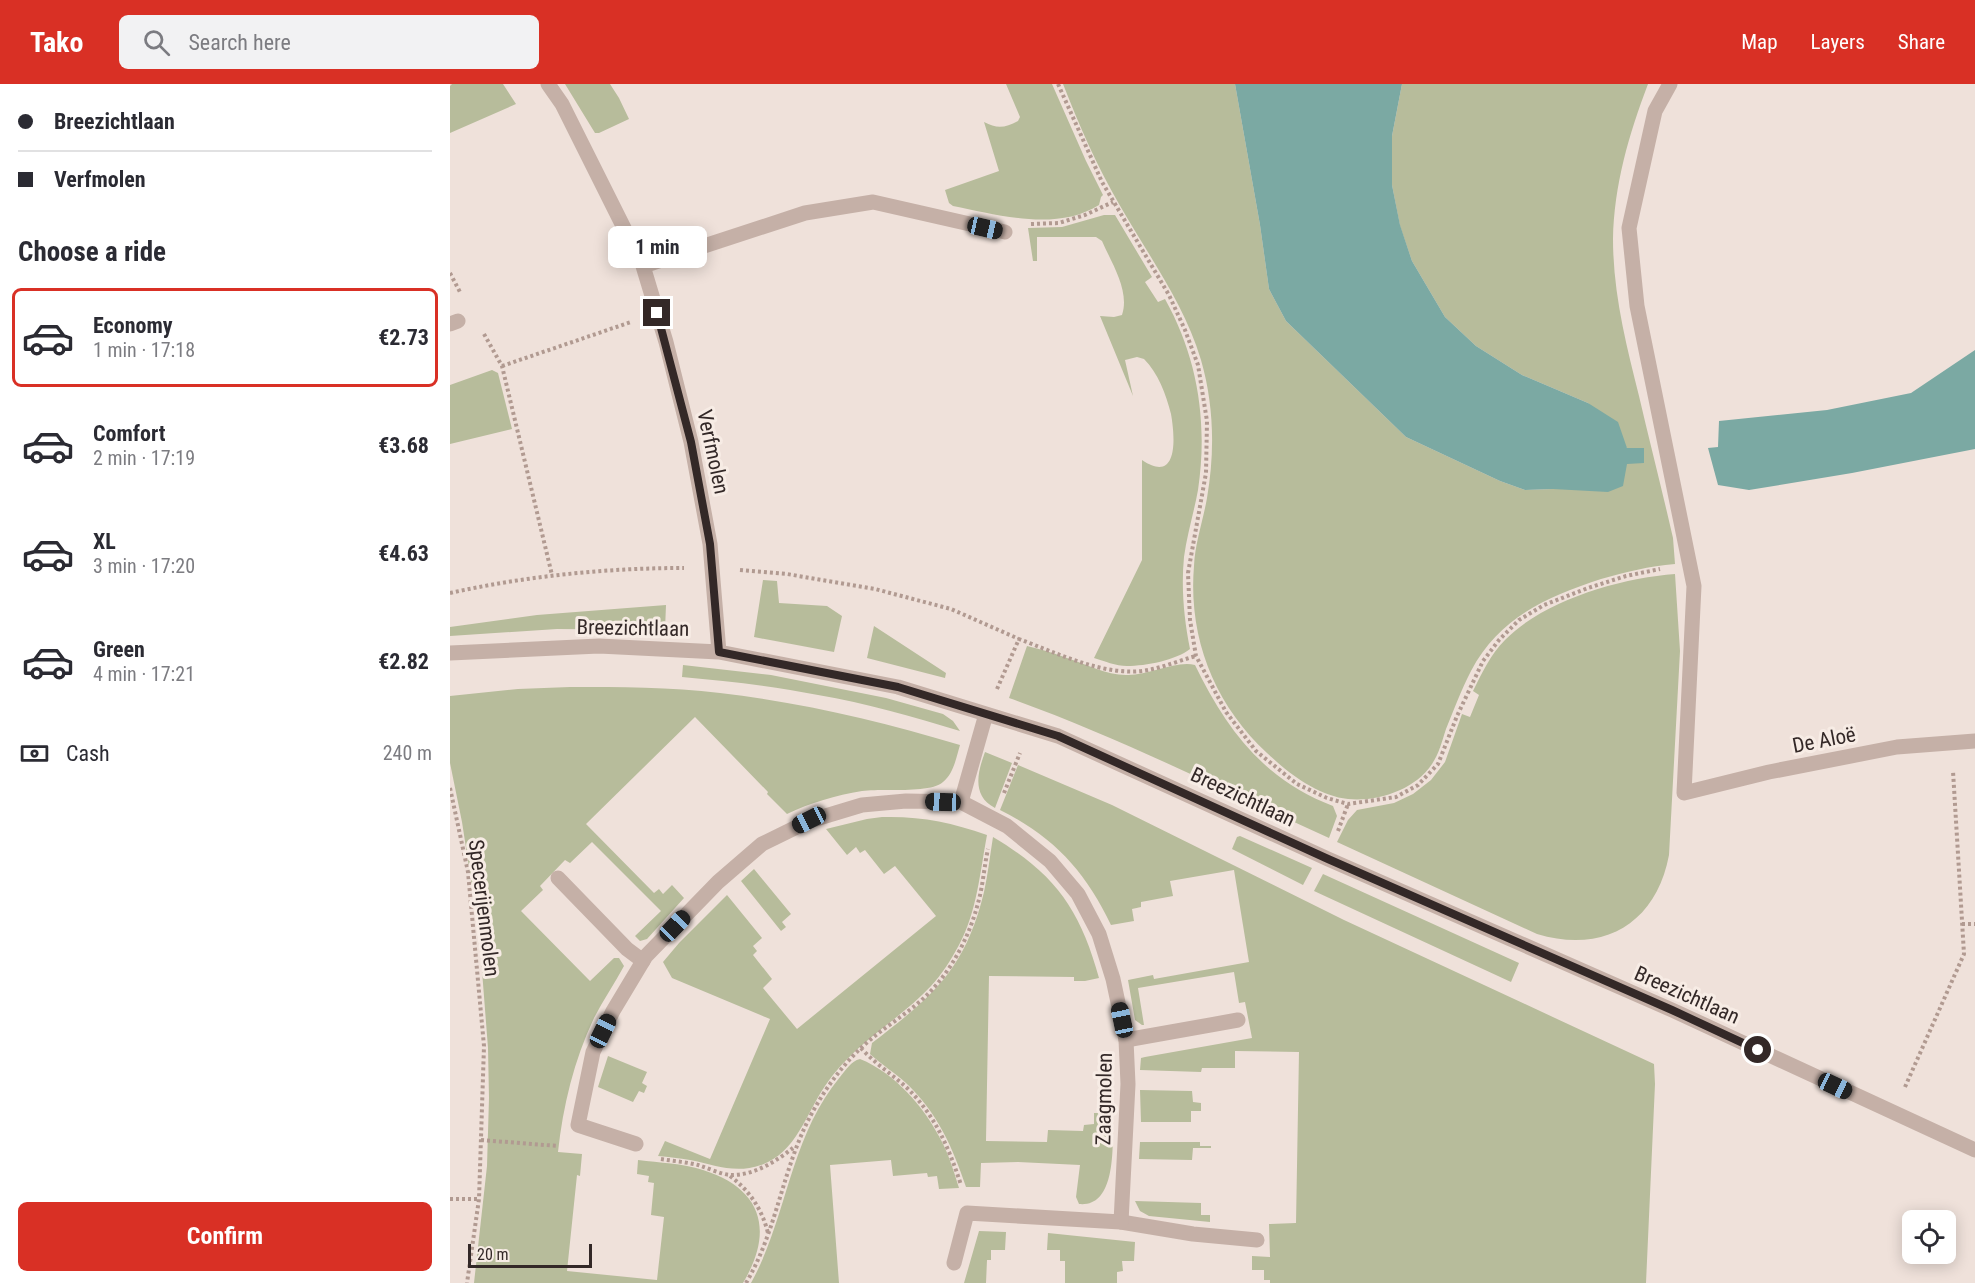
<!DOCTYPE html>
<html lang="en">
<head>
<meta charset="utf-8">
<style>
  body { margin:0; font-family:"Roboto Condensed",sans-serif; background:#f2f2f3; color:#2b2b33; height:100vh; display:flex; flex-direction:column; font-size:22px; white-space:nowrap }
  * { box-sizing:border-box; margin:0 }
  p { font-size:20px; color:#7c7c81 }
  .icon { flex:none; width:33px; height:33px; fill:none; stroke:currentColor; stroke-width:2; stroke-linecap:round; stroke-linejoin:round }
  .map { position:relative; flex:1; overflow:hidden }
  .sheet { display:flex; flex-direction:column; background:#fff; width:450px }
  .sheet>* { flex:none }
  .guide { display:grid; align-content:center; height:132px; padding:0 18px; background:#fff }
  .tools { position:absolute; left:1452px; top:1126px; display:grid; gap:12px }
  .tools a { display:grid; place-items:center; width:54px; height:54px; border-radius:9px; background:#fff; box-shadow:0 3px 15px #0003; font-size:30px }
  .scale { position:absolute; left:18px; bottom:15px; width:124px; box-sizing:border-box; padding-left:6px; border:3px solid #332827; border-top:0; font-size:16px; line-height:21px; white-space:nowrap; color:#332827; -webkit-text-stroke:4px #f7ece5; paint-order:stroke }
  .end { position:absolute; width:27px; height:27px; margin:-14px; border:8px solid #332827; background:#fff; box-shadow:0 0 0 3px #fff }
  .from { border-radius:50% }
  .bubble { position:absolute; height:42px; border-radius:9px; background:#fff; box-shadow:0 3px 15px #0003; font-size:20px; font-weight:700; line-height:42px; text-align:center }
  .car { position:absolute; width:18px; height:36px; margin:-18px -9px; border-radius:8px; box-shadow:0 0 4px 2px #0007; background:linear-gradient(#222 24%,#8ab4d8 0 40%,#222 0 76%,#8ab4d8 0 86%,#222 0) }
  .guide b { display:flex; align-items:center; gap:21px; height:57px; font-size:22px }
  .guide b+b { border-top:2px solid #e1e1e2 }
  .guide i { width:15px; height:15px; background:#2b2b33 }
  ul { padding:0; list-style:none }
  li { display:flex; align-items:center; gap:18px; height:99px; margin:0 12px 9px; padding:0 6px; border:3px solid transparent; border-radius:9px }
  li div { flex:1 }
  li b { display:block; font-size:22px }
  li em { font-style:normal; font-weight:700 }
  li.selected { border-color:#d93025 }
  li>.icon { width:54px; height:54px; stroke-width:1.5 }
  h2 { padding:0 18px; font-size:27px; line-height:72px }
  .pay { display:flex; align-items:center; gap:15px; height:66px; padding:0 18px; font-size:22px }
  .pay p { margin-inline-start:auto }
  .action { display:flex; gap:12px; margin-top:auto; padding:12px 18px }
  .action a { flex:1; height:69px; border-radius:9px; background:#d93025; color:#fff; font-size:24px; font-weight:700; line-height:69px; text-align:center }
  header { display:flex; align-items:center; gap:36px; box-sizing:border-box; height:84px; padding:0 30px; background:#d93025; color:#fff }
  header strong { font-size:28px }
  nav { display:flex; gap:33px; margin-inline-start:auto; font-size:21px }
  .search { width:420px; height:54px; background:#f2f2f3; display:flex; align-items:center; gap:15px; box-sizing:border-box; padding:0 21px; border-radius:9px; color:#7c7c81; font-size:22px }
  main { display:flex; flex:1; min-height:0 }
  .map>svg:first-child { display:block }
</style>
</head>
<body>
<header>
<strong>Tako</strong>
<div class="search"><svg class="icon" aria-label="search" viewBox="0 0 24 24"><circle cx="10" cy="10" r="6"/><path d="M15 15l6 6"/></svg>Search here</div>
<nav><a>Map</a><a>Layers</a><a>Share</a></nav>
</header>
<main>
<section class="sheet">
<div class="guide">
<b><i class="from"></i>Breezichtlaan</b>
<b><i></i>Verfmolen</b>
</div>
<h2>Choose a ride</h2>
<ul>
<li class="selected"><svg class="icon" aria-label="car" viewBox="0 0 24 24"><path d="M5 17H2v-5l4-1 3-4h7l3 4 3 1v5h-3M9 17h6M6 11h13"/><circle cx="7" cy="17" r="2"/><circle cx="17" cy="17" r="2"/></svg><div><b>Economy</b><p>1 min · 17:18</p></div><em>€2.73</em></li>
<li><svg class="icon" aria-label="car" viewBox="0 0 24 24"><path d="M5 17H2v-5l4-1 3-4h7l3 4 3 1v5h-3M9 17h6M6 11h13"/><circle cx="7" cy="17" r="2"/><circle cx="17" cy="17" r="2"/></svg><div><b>Comfort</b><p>2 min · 17:19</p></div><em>€3.68</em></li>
<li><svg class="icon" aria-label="car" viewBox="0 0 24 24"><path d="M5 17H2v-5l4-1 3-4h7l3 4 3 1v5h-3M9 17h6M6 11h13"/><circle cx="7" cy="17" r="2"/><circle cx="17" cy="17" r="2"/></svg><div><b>XL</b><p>3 min · 17:20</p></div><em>€4.63</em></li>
<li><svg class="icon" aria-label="car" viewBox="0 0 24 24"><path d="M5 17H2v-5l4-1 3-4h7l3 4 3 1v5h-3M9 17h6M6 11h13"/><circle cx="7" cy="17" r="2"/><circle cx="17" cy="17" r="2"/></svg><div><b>Green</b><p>4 min · 17:21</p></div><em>€2.82</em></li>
</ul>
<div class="pay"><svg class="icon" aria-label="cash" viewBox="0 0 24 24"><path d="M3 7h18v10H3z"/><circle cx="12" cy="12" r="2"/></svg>Cash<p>240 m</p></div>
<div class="action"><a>Confirm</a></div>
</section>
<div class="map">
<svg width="1525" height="1199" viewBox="0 0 1525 1199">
  <rect width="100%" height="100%" fill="#efe1da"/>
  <path fill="#b7bc9b" d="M 2,0 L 53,0 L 66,20 L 0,49 L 0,2 Z
    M 115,0 L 160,0 L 169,14 L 179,35 L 149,49 L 145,49 Z
    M 556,0 L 602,0 L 636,77 L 653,111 L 651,113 L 649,121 C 606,148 549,131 503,122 L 499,119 L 495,106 L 549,87 L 534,38 C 547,45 555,44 568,37 L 570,33 Z
    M 613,0 L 785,0 L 810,141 L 819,205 L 836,237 L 956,353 L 1050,397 L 1075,406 L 1103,405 L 1177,364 L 1138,319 L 1072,291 L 1026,262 L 995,233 L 962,177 L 950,142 L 942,101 L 942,52 L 952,0 L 1198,0 C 1179,50 1164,101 1163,155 C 1163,209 1176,260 1189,312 C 1200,359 1212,406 1223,454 L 1225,480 C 1199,482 1176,488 1151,495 C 1096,513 1049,534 1021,587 C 1011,606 1004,626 996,645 C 992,657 989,670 982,680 C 965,706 927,718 898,715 C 868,712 838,689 817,669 C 764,620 738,553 744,482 C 745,459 753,437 757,414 C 765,368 764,321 751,276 C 734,219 698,171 669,120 C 647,82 629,41 613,0 Z
    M 654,131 L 665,131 L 702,193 L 695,198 L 708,218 L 715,215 C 748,274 758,339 748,406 C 744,428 737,451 734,473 C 731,504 734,535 740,565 C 726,576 696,582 677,582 C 666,582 654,577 644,574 L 692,476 L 692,376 C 729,401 725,352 721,330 C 716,310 708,289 694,275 L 687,273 L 675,276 L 683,312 L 650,232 L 664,233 L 672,231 C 680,207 662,180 652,157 L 646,153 L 587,153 L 587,177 L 583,177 L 578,144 L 612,143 Z
    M 42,286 L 48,289 L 62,345 L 0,360 L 0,301 Z
    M 1225,490 L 1230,567 L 1219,771 C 1206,840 1153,870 1087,850 L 887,758 L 898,736 L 907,726 L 944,719 L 963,710 L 981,696 L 995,678 L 1012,630 L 1020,633 L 1029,611 L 1023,607 C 1032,589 1040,571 1055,556 C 1094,516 1171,494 1225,490 Z
    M 313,496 L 327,497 L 329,519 L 377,522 L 392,532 L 384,568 L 304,553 Z
    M 216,521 L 215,546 L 107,545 L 0,552 L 0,543 L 87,531 Z
    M 424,542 L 496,589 L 495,594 L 417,574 Z
    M 577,562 C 590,565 604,569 617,574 C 636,580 656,591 676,591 C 698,592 726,576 745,581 C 776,645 814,696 883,722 L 887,732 L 879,754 C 773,706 668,653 559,614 Z
    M 233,581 L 321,591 L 436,614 L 493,630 L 503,637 L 510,647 C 463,633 416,619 368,611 C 323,602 277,597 232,593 Z
    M 120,603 C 170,603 220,603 270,609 C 354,619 429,637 510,661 C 506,674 504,689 493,698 C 479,710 433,704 412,707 C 386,711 360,719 337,730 L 317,710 L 318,708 L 245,633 L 136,740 L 204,809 L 209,805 L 213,810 L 222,801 L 234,814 L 197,855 L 190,857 L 185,852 L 211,827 L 142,758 L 120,779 L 115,776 L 90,802 L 93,806 L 71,827 L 140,897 L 164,874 L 169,874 L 174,882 C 165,899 153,916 144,934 C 124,976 113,1022 108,1068 L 132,1070 L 130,1092 L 127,1091 L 117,1187 L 207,1196 L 214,1133 L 201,1131 L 204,1099 L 198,1098 L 199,1092 L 187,1090 L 188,1076 C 210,1079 232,1079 253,1086 C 313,1105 324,1147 293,1199 L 24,1199 L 37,1082 L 39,1014 L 38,964 L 29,848 L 12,738 L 0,679 L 0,612 L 68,605 Z
    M 535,668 L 562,679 L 545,724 C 521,712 528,687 535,668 Z
    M 568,681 L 662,721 L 894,836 L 1204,980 L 1205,1000 L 1196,1199 L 820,1199 L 820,1196 L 814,1196 L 814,1186 L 802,1186 L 802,1172 L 820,1173 L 819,1140 L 846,1139 L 849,968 L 785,967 L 785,984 L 752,984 L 751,988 L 690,986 L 691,974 L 695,973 L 802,954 L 795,918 L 789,919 L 784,888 L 688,904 L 694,941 L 692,941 L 685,936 L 678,896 L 703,891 L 704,895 L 799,878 L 784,786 L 720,797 L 723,812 L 691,818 L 691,823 L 682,825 L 684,837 L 661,841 C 635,787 604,753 550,726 Z
    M 432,733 C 471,732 500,738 537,751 C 530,788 527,828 509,861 C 501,876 492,890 481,902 C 446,939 405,958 375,1002 C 356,1030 346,1069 311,1081 C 285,1090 265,1081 240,1076 C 229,1074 219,1073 208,1072 L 215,1057 L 260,1075 L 320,935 L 222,894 L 213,878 L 229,859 L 277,811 L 312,854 L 303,862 L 307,867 L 303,871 L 322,895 L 313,904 L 347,945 L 486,832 L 445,782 L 434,790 L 415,766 L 410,769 L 406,763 L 397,771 L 376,745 L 417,735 Z
    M 790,752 L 862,784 L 853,801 L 782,765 L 787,753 Z
    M 543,753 C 605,790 630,825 649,894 L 635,897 L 624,897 L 624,893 L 539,892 L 536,1057 L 597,1058 L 598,1046 L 633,1047 L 634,1041 L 644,1040 L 644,1029 L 663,1029 C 662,1054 669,1124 629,1120 L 626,1113 L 630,1081 L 568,1078 L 531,1079 L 530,1103 L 516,1103 C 503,1064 487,1028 456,999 C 445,989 432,981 420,970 L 422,959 C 483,912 515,886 534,808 C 538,790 540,771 543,753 Z
    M 304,785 L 341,830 L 332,838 L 336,843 L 331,847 L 291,797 Z
    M 873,790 L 1069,879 L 1061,898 L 864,807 Z
    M 158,972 L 197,988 L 192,999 L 197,1002 L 194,1009 L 189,1007 L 183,1018 L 148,1003 Z
    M 410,975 C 445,989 475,1024 491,1056 C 499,1071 504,1088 509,1104 L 489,1105 L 487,1092 L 478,1093 L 477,1089 L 443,1092 L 441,1076 L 380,1081 L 389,1199 L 301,1199 C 338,1132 339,1055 390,993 C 396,986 401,977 410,975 Z
    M 690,1006 L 742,1007 L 743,1018 L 751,1019 L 751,1027 L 741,1027 L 741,1038 L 691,1038 Z
    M 690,1058 L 750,1058 L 750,1062 L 761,1062 L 761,1064 L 743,1064 L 742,1076 L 689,1075 Z
    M 685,1117 L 751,1119 L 751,1131 L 760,1131 L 760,1138 L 699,1132 L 690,1127 Z
    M 529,1147 L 556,1148 L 555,1166 L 541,1166 L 541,1176 L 537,1176 L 536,1199 L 514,1199 Z
    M 598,1149 L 685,1158 L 684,1177 L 672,1177 L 673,1187 L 667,1188 L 667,1199 L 615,1199 L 615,1177 L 610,1177 L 610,1166 L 597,1166 Z"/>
  <path fill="#7ba9a3" d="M 785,0 L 952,0 L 942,52 L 942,101 L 950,141 L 962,177 L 995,233 L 1026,262 L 1072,291 L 1138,319 L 1168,338 L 1177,364 L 1194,364 L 1194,379 L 1177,380 L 1173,402 L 1158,408 L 1103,405 L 1075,406 L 1050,397 L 956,353 L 836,237 L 819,205 L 810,141 Z
    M 1525,266 L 1525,365 L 1402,389 L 1299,406 L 1268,401 L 1258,364 L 1268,363 L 1269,337 L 1377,326 L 1461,309 Z"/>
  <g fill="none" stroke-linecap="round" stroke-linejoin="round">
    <path stroke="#b19a91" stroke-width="4" stroke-dasharray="3 3" stroke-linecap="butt" d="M 608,0 L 652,98 L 719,211 L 735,246 L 748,281 L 757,337 L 756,389 L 738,489 L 740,536 L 746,572 L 776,628 L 806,667 L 847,700 L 877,714 L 898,720 L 946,713 L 968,701 L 988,680 L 1007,632 L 1033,577 L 1049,556 L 1069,536 L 1094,521 L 1138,504 L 1176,492 L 1210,485
      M 581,140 L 609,139 L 635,131 L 663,118
      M 0,189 L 11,210
      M 34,250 L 52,282 L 102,491
      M 52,282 L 181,238
      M 290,486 L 337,490 L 425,505 L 501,525 L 569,555
      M 0,509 C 77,492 156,484 234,484
      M 547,605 L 569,555 C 607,569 657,594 698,586 C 714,583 731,576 746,572
      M 0,704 L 18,788 L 34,962 L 29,1115 L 17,1199
      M 554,709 L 570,669
      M 888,747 L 898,720
      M 1512,840 L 1525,840
      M 411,964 C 424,979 442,990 457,1004 C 485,1031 499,1064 511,1101
      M 1455,1003 L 1514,870 L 1503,687
      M 31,1056 L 108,1062
      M 211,1075 C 223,1077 236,1078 248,1081 C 258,1084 270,1090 280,1091 C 303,1092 327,1077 344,1063
      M 280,1092 C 299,1106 312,1125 318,1149
      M 0,1115 L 29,1115
      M 296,1199 C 329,1143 333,1077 366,1022 C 378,1001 393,981 411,964 C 435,941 466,926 487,900 C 506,878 521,847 528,819 C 533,802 534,783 538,765"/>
    <path stroke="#c5b0a7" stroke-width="15" d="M 0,240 L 8,237
      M 108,794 L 177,865 L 193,877
      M 676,956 L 788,936
      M 671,1138 L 743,1150 L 807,1156"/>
    <path stroke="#c5b0a7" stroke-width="15" d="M 98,0 L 112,20 L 193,182 L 216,258 L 241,358 L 260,460 L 269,568
      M 1220,0 L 1205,27 L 1179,144 L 1187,222 L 1244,502 L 1234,709 L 1319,688 L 1447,663 L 1525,657
      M 193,182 L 355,129 L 423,118 L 555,148
      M 0,569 L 149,562 L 269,568 L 448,603 L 608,652 L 878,775 L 1222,926 L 1525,1066
      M 511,718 L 536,630
      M 186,1060 L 128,1041 L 143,968 L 163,927 L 196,872 L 268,798 L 312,760 L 359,737 L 412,721 L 456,717 L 511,718 L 557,742 L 600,777 L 628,810 L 649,850 L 663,895 L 676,956 L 678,1000 L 671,1138 L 517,1129 L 504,1179"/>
  </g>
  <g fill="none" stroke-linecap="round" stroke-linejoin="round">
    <path stroke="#332827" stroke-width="8" d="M 207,229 L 241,358 L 260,460 L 269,568 L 448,603 L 608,652 L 878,775 L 1222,926 L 1308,966"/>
  </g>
  <g text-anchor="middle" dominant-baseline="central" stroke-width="6" stroke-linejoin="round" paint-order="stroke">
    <g font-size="21" fill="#332827" stroke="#f7ece5">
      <text transform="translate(263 368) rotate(78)">Verfmolen</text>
      <text transform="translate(183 544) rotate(1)">Breezichtlaan</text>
      <text transform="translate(1374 656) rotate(-11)">De Aloë</text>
      <text transform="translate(793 713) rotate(25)">Breezichtlaan</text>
      <text transform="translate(34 824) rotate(83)">Specerijenmolen</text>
      <text transform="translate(1237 911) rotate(24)">Breezichtlaan</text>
      <text transform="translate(654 1015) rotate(-89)">Zaagmolen</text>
    </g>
  </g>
</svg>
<div class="tools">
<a><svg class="icon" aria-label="locate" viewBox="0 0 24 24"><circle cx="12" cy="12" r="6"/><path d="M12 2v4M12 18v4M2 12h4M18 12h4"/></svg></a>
</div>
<div class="scale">20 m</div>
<i class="end from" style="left:1308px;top:966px"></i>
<i class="end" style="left:207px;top:229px"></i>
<div class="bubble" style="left:158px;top:142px;width:99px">1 min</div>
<i class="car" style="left:535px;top:144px;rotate:103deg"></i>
<i class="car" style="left:493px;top:718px;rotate:272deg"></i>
<i class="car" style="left:359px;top:736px;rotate:243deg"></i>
<i class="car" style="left:225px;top:842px;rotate:44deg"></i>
<i class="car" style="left:672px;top:936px;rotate:348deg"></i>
<i class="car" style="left:153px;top:947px;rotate:26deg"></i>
<i class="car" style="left:1385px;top:1002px;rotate:115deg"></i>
</div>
</main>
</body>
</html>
